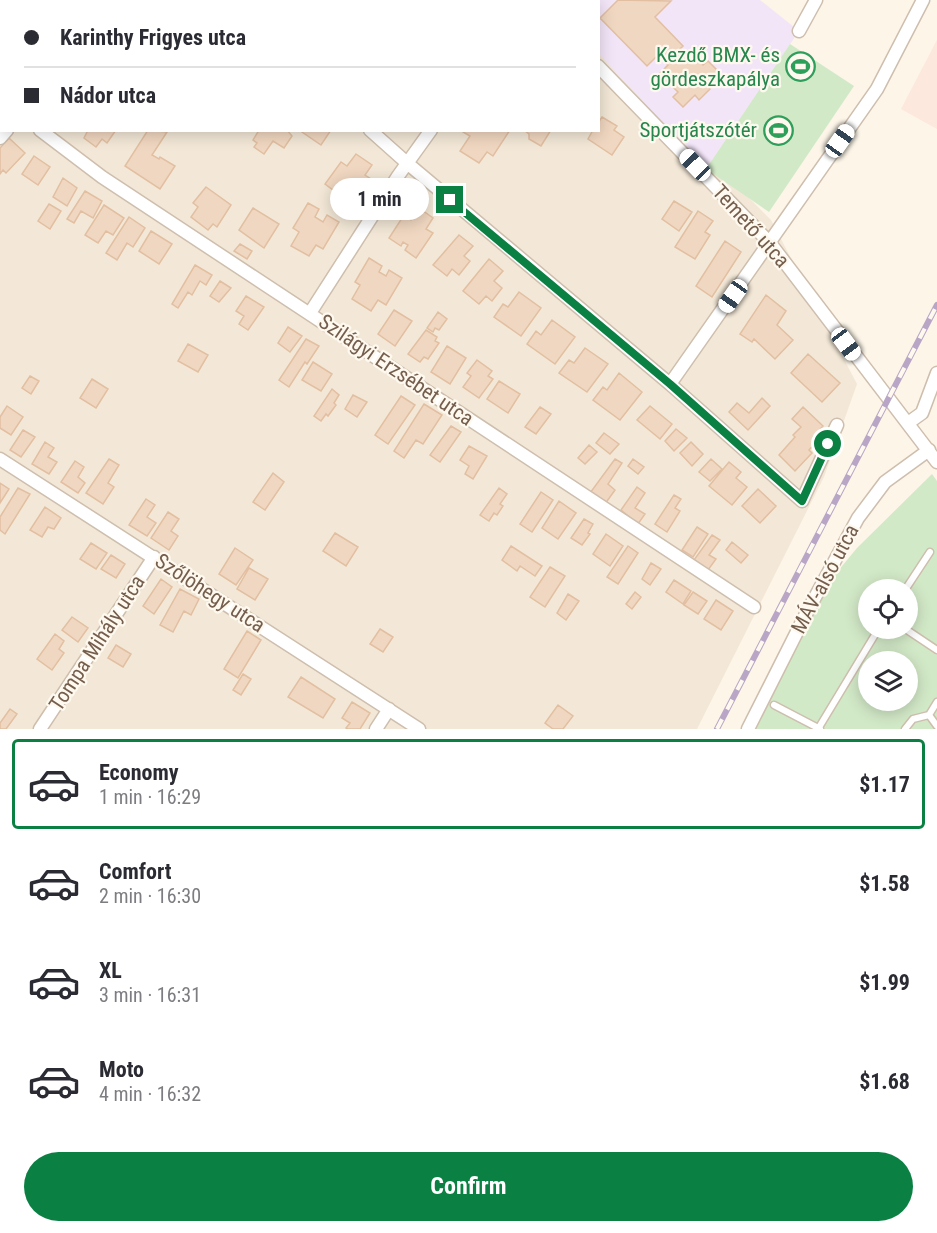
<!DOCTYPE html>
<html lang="en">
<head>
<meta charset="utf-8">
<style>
  body { margin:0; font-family:"Roboto Condensed",sans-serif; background:#f7f7f7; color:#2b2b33; height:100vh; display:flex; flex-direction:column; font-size:22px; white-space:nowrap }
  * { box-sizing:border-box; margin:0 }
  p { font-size:20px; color:#7c7c81 }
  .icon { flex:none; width:33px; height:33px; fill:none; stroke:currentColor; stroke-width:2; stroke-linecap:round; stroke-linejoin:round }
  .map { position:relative; height:729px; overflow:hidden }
  .drawer { display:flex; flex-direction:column; background:#fff; flex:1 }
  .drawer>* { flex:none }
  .banner { position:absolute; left:0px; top:0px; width:600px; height:132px; box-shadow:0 3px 15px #0003; display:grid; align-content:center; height:132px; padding:0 24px; background:#fff }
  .buttons { position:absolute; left:858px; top:579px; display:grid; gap:12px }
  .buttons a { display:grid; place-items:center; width:60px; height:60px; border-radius:50%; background:#fff; box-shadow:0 3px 15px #0003; font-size:30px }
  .end { position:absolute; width:27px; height:27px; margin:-14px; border:8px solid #0b8043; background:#fff; box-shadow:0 0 0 3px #fff }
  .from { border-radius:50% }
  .bubble { position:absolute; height:42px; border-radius:21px; background:#fff; box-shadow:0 3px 15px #0003; font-size:20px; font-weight:700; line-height:42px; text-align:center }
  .car { position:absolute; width:18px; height:36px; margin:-18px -9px; border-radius:8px; box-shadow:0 0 4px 2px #0007; background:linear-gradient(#fff 24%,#345 0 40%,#fff 0 76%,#345 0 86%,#fff 0) }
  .banner b { display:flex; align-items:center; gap:21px; height:57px; font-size:22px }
  .banner b+b { border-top:2px solid #e1e1e2 }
  .banner i { width:15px; height:15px; background:#2b2b33 }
  ul { padding:10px 0 0; list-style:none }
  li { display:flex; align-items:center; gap:18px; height:90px; margin:0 12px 9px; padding:0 12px; border:3px solid transparent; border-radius:6px }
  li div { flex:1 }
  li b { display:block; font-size:22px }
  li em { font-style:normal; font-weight:700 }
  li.current { border-color:#0b8043 }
  li>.icon { width:54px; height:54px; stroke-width:1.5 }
  .action { display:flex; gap:12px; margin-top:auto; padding:12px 24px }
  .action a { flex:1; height:69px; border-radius:36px; background:#0b8043; color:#fff; font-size:24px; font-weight:700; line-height:69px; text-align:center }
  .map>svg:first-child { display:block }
</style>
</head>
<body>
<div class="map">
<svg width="937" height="729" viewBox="0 0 937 729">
  <rect width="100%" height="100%" fill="#fcf5e8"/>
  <path fill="#f3e8d7" d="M 0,0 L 552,0 L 553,1 L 2,2 L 2,130 L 598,130 L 599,47 L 771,220 L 857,384 L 824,477 L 697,729 L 0,729 Z"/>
  <path fill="#fce8dc" d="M 937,40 L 937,129 L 901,109 Z"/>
  <path fill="#f2e5f8" d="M 549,0 L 760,0 L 799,31 L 706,169 L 599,54 L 598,2 Z"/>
  <path fill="#d2e9c7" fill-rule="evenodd" d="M 790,44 L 854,86 L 769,212 L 706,169 Z
    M 932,474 L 937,481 L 937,729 L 749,729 L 805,611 L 857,548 ZM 868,590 L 908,590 L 908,628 L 868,628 ZM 868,662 L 908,662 L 908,700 L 868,700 Z"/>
  <path fill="#f0d7c1" stroke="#e2bfa1" stroke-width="1.5" d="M 618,0 L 671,1 L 655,17 L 683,46 L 676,53 L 683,60 L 691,53 L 703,65 L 708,61 L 720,73 L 707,86 L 710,89 L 699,100 L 695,95 L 683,107 L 673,97 L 678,92 L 659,74 L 668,65 L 658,55 L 647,66 L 600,18 Z
    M 602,117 L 617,126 L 614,130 L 624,137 L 612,155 L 588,139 L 593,130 L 598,130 L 598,123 Z
    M 85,130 L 116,130 L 107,143 L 102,139 L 96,147 L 84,138 L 87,132 Z
    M 148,130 L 167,132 L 152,155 L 159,159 L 160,157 L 175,166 L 160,189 L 125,166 Z
    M 259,130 L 287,130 L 292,136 L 284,148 L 273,141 L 264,154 L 254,147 L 257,143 L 253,140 Z
    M 303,130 L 331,130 L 321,145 L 302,132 Z
    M 464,130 L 510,130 L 493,156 L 487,152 L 479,163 L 460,151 L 470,136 L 463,132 Z
    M 524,130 L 551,130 L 541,146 L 529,139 L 529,134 Z
    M 9,138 L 25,153 L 6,173 L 3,170 L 0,174 L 0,148 Z
    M 356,154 L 372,165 L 365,175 L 374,181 L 357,206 L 343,197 L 347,191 L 341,187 L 337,193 L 325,184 L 341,162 L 347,166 Z
    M 34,156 L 50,167 L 38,185 L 22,174 Z
    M 63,178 L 77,188 L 67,206 L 53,197 Z
    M 206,187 L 231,205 L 217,227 L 213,224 L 208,230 L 191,217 L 198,207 L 193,203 Z
    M 85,191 L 102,201 L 93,218 L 81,211 L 74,223 L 67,219 Z
    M 674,201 L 692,212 L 679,231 L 662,219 Z
    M 308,203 L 319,209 L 315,217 L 323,222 L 327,215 L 339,222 L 323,249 L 316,245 L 309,256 L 291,246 L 299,232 L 293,228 Z
    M 49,204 L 61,211 L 50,229 L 38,221 Z
    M 104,205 L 124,218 L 113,235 L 106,231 L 98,243 L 85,235 Z
    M 253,208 L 279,224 L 264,248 L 239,230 Z
    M 419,208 L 433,218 L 426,229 L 433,233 L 416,258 L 405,250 L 408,245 L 403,242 L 401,246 L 389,238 L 404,215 L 411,220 Z
    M 698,211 L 713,221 L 705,232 L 710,235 L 695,259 L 675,247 Z
    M 129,217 L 145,228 L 133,247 L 127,243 L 117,260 L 106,253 Z
    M 151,231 L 172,244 L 159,264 L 139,251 Z
    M 459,235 L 473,246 L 464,256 L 470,261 L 459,275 L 452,269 L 447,276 L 433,265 Z
    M 725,241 L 741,252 L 712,297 L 696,286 Z
    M 240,244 L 252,251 L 247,259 L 234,251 Z
    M 369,258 L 382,266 L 379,272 L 386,276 L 389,270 L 402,278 L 386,305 L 378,300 L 371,311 L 352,299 L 360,285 L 355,282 Z
    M 489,259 L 503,271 L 494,281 L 502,288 L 492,301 L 486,296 L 479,304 L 463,291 Z
    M 195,265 L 212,275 L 206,285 L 200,281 L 192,295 L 188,292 L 178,308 L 172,304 Z
    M 220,281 L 231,288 L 219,302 L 210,296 Z
    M 519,292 L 541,308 L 521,336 L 494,317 L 503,304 L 508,307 Z
    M 766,295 L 786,311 L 777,325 L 793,340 L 775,359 L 754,339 L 752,342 L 740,334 Z
    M 246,296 L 264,307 L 248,330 L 239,324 L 244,316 L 236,311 Z
    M 394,310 L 412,321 L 395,346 L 378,334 Z
    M 438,312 L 447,319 L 439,330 L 435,328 L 433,332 L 427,328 Z
    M 552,320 L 575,337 L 555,364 L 527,344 L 536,331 L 541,335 Z
    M 288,327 L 302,336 L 290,352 L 278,343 Z
    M 426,330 L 437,337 L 435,341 L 439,343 L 428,359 L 424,357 L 420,362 L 408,354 Z
    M 306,339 L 319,346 L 307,364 L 305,362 L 289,387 L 279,380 Z
    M 188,344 L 208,355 L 198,372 L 178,361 Z
    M 447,346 L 466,358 L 450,384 L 431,372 Z
    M 585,348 L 608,364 L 587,392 L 559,373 L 569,360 L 574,363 Z
    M 808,354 L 840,383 L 822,402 L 791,373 Z
    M 477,360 L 492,371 L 488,376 L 493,379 L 479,398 L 463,387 L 471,376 L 467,373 Z
    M 313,362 L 332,374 L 321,391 L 302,380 Z
    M 619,373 L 642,392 L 620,420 L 593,400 L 603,387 L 607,390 Z
    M 30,376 L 39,381 L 31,394 L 22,388 Z
    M 92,379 L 108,389 L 96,408 L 80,398 Z
    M 499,381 L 520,394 L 508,413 L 487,399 Z
    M 332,389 L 339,395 L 334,403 L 336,405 L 328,416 L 326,414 L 321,421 L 314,416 Z
    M 353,395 L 367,402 L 357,417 L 345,409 Z
    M 401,396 L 415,405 L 388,444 L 375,435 Z
    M 762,398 L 770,406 L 748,430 L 729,412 L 737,403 L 749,413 Z
    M 424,404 L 442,415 L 423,444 L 416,440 L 404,458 L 394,451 Z
    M 7,406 L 23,417 L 11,435 L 0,428 L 0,417 Z
    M 650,406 L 672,424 L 660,439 L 637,420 Z
    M 540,407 L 551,414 L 536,434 L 525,427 Z
    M 803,407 L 823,426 L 813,437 L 817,441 L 809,450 L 812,453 L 795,471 L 779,455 L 795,437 L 793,435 L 801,427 L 792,419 Z
    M 451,426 L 461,432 L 440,462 L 430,455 Z
    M 676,429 L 687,438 L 674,451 L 665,441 Z
    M 23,430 L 35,437 L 21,457 L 10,450 Z
    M 604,433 L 619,444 L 610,454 L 596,443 Z
    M 45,442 L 54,448 L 48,457 L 57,462 L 49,474 L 32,464 Z
    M 691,442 L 703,454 L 692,466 L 680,453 Z
    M 589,445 L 597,452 L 585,464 L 578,458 Z
    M 469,446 L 487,456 L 473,479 L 465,474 L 469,466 L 460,460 Z
    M 109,459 L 119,465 L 108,483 L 114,487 L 103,504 L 86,493 Z
    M 615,459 L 622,463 L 608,484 L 615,490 L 605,504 L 590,493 Z
    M 633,459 L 644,467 L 638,474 L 628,466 Z
    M 711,459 L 722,469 L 710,481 L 699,472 Z
    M 75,461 L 84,467 L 78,477 L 85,483 L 78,493 L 61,482 Z
    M 729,462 L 741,472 L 736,478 L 747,487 L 732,505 L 709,486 Z
    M 273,473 L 284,482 L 265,510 L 253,502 Z
    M 0,483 L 9,489 L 0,503 Z
    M 637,487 L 645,493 L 635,508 L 645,514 L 638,524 L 621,510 Z
    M 18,488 L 30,494 L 5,534 L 0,530 L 0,517 Z
    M 499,488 L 507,494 L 500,504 L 503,506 L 497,515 L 494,513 L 489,521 L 480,515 Z
    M 758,489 L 776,506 L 760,523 L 742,506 Z
    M 541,492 L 553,500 L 532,532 L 520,524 Z
    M 674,495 L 681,499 L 675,508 L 680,511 L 667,532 L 655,524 Z
    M 146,499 L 155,505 L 147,517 L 156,523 L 147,536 L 129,525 Z
    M 559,501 L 576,513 L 558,539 L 542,528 Z
    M 45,507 L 61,518 L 54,529 L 48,527 L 42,537 L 30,530 Z
    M 168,512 L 179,519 L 171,531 L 178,536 L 169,550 L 151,538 Z
    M 584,519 L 593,524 L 588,533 L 590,534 L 582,545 L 571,538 Z
    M 697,527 L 708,534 L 693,557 L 682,550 Z
    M 335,533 L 358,547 L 346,566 L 323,551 Z
    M 606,534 L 623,546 L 610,566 L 593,554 Z
    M 712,535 L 720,540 L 709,555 L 716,559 L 708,570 L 694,560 Z
    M 732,542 L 748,555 L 741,563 L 726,550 Z
    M 91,543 L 107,553 L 96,569 L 80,559 Z
    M 511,546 L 542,566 L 535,576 L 520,566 L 517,571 L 502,560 Z
    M 628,546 L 638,553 L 618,584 L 607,577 Z
    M 235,548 L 253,560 L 236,585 L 219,574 Z
    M 111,555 L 125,564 L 116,578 L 101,569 Z
    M 651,563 L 661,569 L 650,585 L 642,579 Z
    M 550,567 L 565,576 L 545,607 L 530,597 Z
    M 249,568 L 268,579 L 255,600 L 237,589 Z
    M 161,579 L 172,587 L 154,614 L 143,606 Z
    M 674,580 L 691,591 L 683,604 L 666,592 Z
    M 180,589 L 199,599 L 191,615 L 184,611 L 173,632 L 160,625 Z
    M 635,592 L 641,597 L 632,609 L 626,604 Z
    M 693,592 L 707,601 L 698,614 L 684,605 Z
    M 568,594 L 579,601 L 566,620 L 557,613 Z
    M 716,600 L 733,611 L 721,630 L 704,619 Z
    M 72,617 L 88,628 L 78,642 L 62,630 Z
    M 380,629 L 393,637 L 383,652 L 370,644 Z
    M 247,631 L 261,640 L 238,678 L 224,669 Z
    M 55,634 L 64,641 L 59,649 L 64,653 L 52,670 L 37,659 Z
    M 116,645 L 131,654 L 123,667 L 108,658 Z
    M 243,674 L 251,679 L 241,695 L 233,690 Z
    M 301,677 L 335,699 L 323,718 L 288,697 Z
    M 352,702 L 370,713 L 360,729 L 348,729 L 346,728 L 350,723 L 342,718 Z
    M 558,705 L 573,716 L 563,729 L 553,729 L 545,723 Z
    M 10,709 L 17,714 L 6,729 L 0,729 L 0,723 Z"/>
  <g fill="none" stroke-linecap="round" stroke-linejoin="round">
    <defs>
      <path id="service" d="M 905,590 L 930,552
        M 904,628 L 937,650
        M 774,705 L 820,729
        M 929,715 L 937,726
        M 818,729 L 879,628
        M 905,729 L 913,719 L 929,715 L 937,702"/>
      <path id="minor" d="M 225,0 L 227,2
        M 535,0 L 536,2
        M 799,31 L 816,0
        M 598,66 L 770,243 L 937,462
        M 0,100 L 2,101
        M 40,130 L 102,177 L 754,607
        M 370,130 L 407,163 L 670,384 L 802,501 L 837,425
        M 0,138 L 7,130
        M 310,313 L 398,176 L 431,130
        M 670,384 L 877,89 L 923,0
        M 908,423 L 922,413 L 937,373
        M 0,459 L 419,729
        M 40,729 L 154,557
        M 376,729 L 389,709
        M 748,729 L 807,612 L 858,518 L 885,482 L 929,450"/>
    </defs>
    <use href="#service" stroke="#cebeae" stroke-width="9"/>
    <use href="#minor" stroke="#cebeae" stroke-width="15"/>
    <use href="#service" stroke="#fff" stroke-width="6"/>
    <use href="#minor" stroke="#fff" stroke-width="12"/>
    <defs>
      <path id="rail" d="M 717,729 L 937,305"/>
    </defs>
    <use href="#rail" stroke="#b9a6c6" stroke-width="6"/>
    <use href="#rail" stroke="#fef9ef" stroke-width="4" stroke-dasharray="11" stroke-linecap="butt"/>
  </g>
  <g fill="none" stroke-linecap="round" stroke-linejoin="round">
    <path stroke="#0b8043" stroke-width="8" d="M 450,200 L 670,384 L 802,501 L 828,444"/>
  </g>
  <defs>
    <symbol id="stadium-ring" viewBox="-11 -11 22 22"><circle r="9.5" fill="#fef9ef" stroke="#2e9e5b" stroke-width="1.5"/><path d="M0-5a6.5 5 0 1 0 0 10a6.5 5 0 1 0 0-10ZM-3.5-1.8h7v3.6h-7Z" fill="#2e9e5b"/></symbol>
  </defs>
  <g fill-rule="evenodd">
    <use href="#stadium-ring" x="784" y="50" width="33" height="33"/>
    <use href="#stadium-ring" x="762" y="114" width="33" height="33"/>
  </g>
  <g text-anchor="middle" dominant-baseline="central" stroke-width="4.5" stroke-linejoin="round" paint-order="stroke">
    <g font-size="21" fill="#27864d" stroke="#fef9ef" text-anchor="end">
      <text x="780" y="55">Kezdő BMX- és<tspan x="780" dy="24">gördeszkapálya</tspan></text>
      <text x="757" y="130">Sportjátszótér</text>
    </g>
    <g font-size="21" fill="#755e4d" stroke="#fef9ef">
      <text transform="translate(751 226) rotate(48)">Temető utca</text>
      <text transform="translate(396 370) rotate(34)">Szilágyi Erzsébet utca</text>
      <text transform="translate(825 579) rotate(-62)">MÁV-alsó utca</text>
      <text transform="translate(210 593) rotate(33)">Szőlöhegy utca</text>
      <text transform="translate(97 643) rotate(-57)">Tompa Mihály utca</text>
    </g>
  </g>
</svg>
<div class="buttons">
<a><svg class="icon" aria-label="locate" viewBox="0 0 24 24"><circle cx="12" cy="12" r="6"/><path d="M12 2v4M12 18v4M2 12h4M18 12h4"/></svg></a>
<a><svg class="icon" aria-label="layers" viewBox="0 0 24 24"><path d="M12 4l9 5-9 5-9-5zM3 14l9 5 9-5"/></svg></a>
</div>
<i class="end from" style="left:828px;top:444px"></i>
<i class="end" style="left:450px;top:200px"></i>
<div class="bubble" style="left:330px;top:178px;width:99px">1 min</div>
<i class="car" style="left:840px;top:141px;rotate:35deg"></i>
<i class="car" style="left:695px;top:165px;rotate:316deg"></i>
<i class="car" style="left:733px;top:296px;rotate:215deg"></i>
<i class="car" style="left:846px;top:344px;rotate:143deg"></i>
<div class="banner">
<b><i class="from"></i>Karinthy Frigyes utca</b>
<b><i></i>Nádor utca</b>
</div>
</div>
<section class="drawer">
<ul>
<li class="current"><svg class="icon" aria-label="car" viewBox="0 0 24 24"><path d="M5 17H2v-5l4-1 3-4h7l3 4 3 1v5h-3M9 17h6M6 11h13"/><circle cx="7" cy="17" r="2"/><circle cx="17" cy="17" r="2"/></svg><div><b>Economy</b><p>1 min · 16:29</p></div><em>$1.17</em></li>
<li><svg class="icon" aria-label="car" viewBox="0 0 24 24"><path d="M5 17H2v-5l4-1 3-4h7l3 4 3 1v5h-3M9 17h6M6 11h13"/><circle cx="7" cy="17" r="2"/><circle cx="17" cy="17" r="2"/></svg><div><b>Comfort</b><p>2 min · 16:30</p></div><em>$1.58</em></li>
<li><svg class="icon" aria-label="car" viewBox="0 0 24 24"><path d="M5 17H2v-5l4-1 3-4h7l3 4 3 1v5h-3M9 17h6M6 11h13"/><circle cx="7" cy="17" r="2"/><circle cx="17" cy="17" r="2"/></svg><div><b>XL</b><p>3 min · 16:31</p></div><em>$1.99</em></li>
<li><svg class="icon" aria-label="car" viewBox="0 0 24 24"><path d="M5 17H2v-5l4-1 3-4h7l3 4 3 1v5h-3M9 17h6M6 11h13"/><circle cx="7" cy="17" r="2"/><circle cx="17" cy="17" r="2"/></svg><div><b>Moto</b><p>4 min · 16:32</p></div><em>$1.68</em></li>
</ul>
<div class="action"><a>Confirm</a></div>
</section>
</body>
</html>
